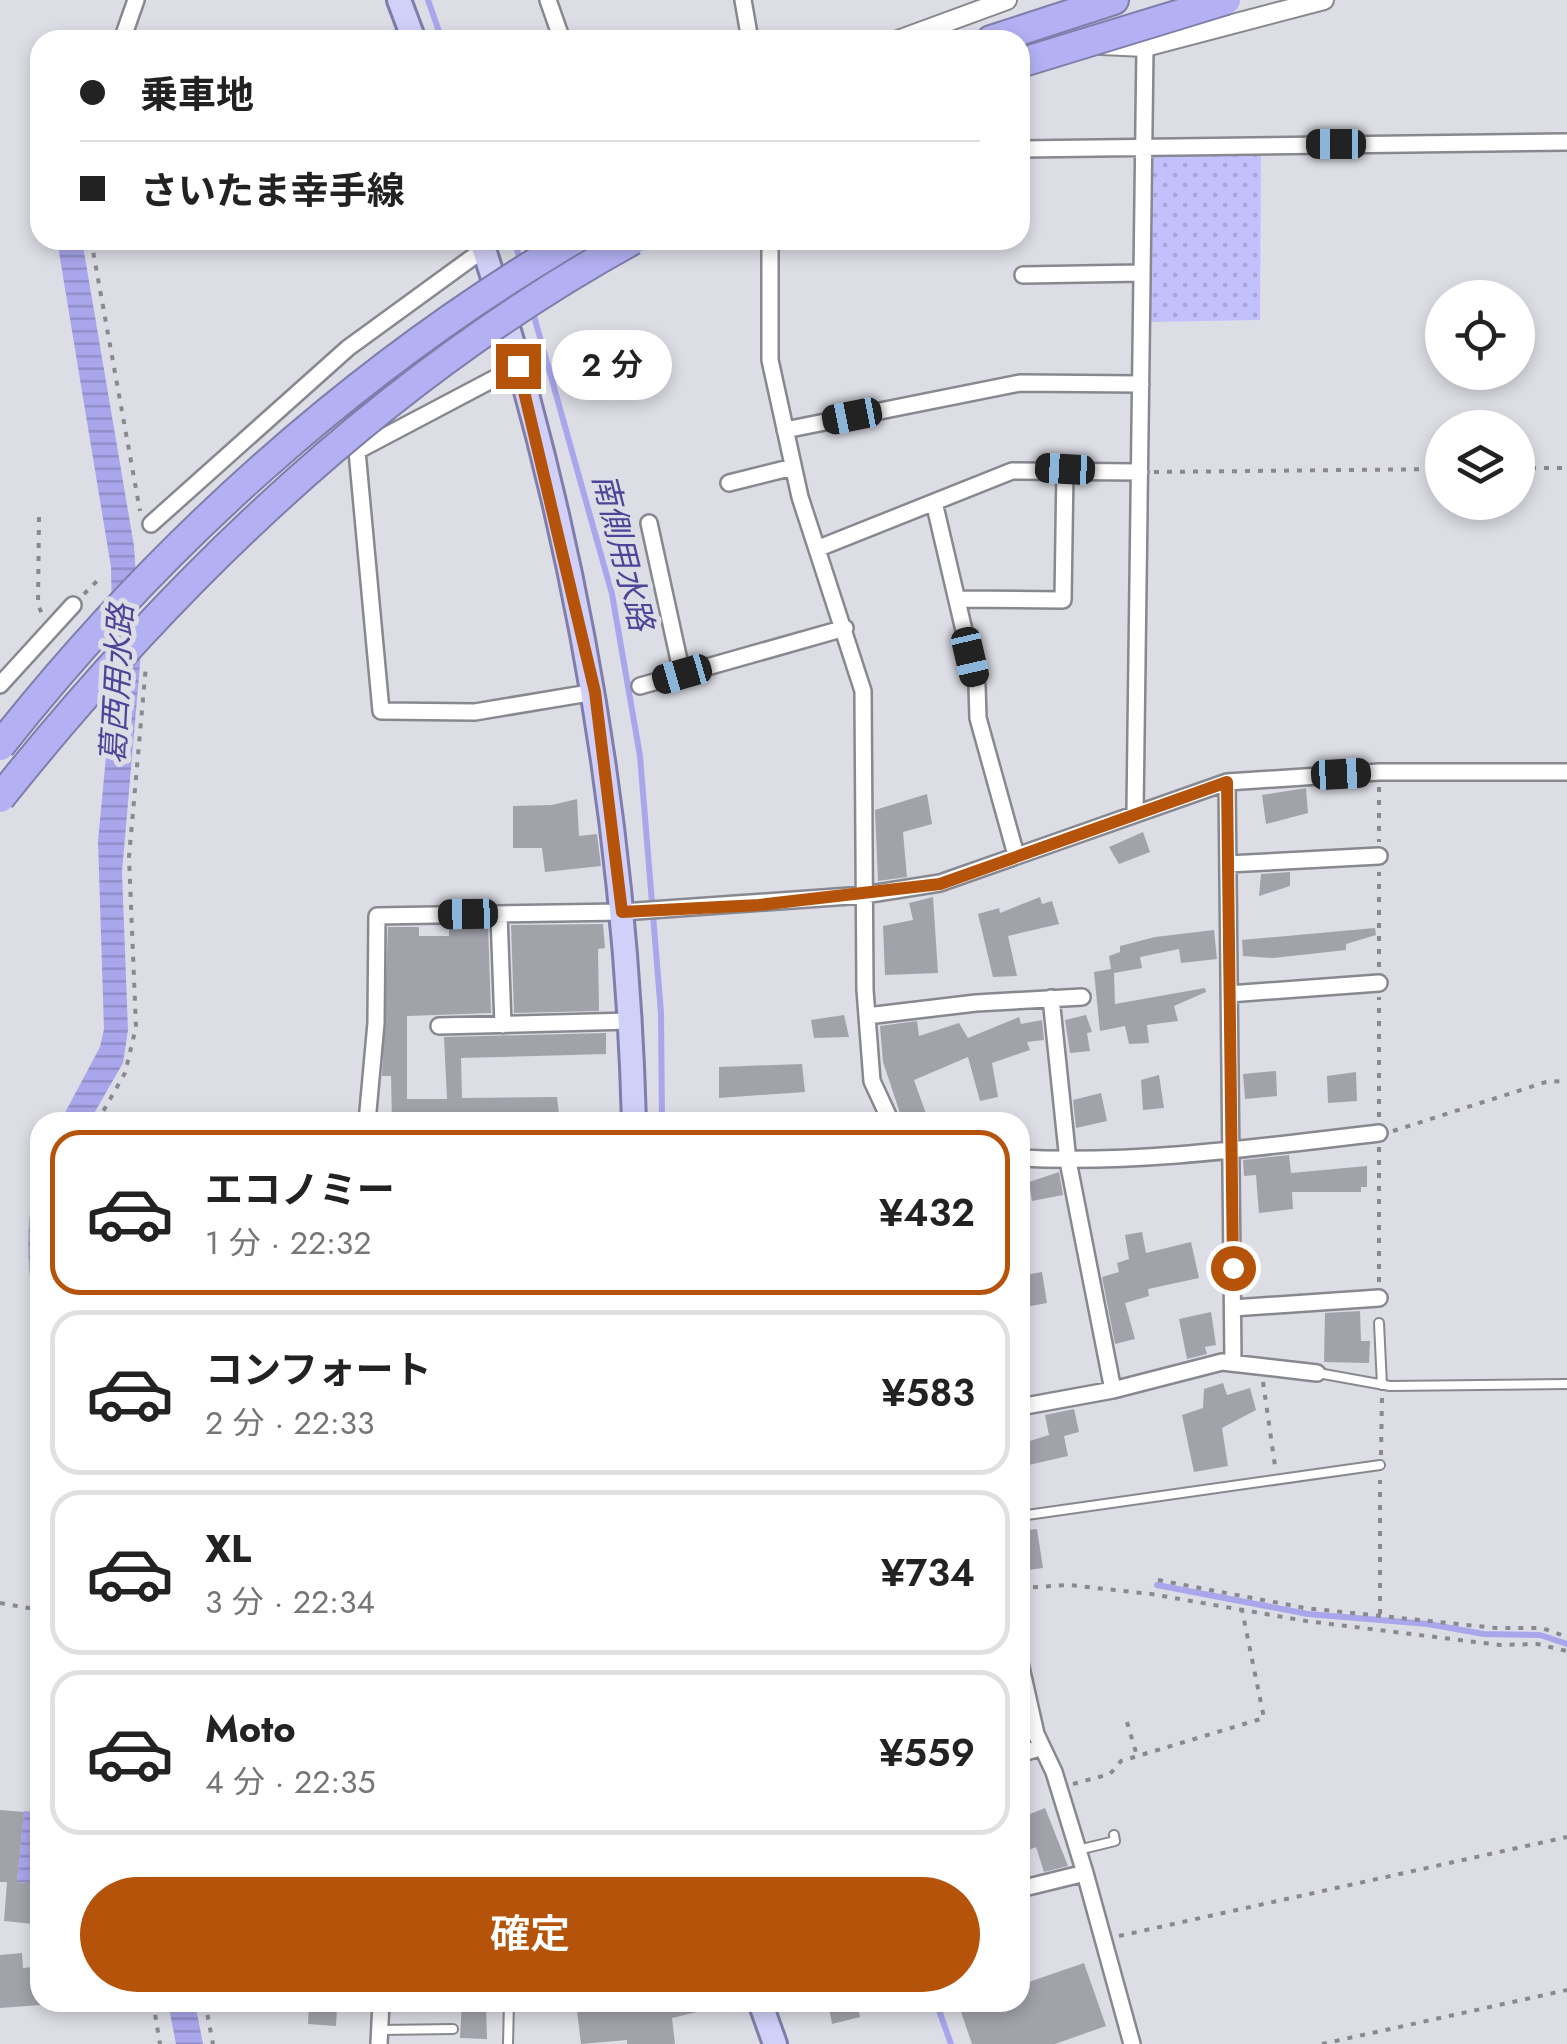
<!DOCTYPE html>
<html lang="ja">
<head>
<meta charset="utf-8">
<style>
  body { margin:0; font-family:Jost,"Noto Sans JP",sans-serif; background:#f2f2f2; color:#222; height:100vh; display:flex; flex-direction:column; font-size:38px; white-space:nowrap }
  * { box-sizing:border-box; margin:0 }
  p { font-size:32px; color:#767676 }
  .icon { flex:none; width:55px; height:55px; fill:none; stroke:currentColor; stroke-width:2; stroke-linecap:round; stroke-linejoin:round }
  .map { position:relative; flex:1; overflow:hidden }
  .sheet { position:absolute; left:30px; top:1112px; width:1000px; height:900px; display:flex; flex-direction:column; background:#fff; border-radius:30px; box-shadow:0 5px 15px #0003 }
  .sheet>* { flex:none }
  .hud { position:absolute; left:30px; top:30px; width:1000px; height:220px; border-radius:30px; box-shadow:0 5px 15px #0003; display:grid; align-content:center; height:220px; padding:0 50px; background:#fff }
  .buttons { position:absolute; left:1425px; top:280px; display:grid; gap:20px }
  .buttons a { display:grid; place-items:center; width:110px; height:110px; border-radius:50%; background:#fff; box-shadow:0 5px 15px #0003; font-size:50px }
  .end { position:absolute; width:45px; height:45px; margin:-22px; border:12px solid #b45309; background:#fff; box-shadow:0 0 0 5px #fff }
  .from { border-radius:50% }
  .bubble { position:absolute; height:70px; border-radius:35px; background:#fff; box-shadow:0 5px 15px #0003; font-size:32px; font-weight:600; line-height:70px; text-align:center }
  .car { position:absolute; width:30px; height:60px; margin:-30px -15px; border-radius:12px; box-shadow:0 0 8px 2px #0007; background:linear-gradient(#222 24%,#8ab4d8 0 40%,#222 0 76%,#8ab4d8 0 86%,#222 0) }
  .hud b { display:flex; align-items:center; gap:35px; height:95px; font-size:38px }
  .hud b+b { border-top:2px solid #e0e0e0 }
  .hud i { width:25px; height:25px; background:#222 }
  ul { padding:18px 0 0; list-style:none }
  li { display:flex; align-items:center; gap:30px; height:165px; margin:0 20px 15px; padding:0 30px; border:5px solid #e0e0e0; border-radius:30px }
  li div { flex:1 }
  li b { display:block; font-size:38px }
  li em { font-style:normal; font-weight:600 }
  li.active { border-color:#b45309 }
  li>.icon { width:90px; height:90px; stroke-width:1.5 }
  .action { display:flex; gap:20px; margin-top:auto; padding:20px 50px }
  .action a { flex:1; height:115px; border-radius:60px; background:#b45309; color:#fff; font-size:40px; font-weight:600; line-height:115px; text-align:center }
  .map>svg:first-child { display:block }
</style>
</head>
<body>
<div class="map">
<svg width="1567" height="2044" viewBox="0 0 1567 2044">
  <defs>
    <pattern id="grass-dots" width="8" height="8" patternUnits="userSpaceOnUse" patternTransform="scale(2.5)"><rect width="8" height="8" fill="#c3c1fd"/><path d="M2 2h.1M6 6h.1" fill="none" stroke="#a7a5d9" stroke-width="1.8" stroke-linecap="round"/></pattern>
    <pattern id="water-rules" width="6" height="5" patternUnits="userSpaceOnUse" patternTransform="scale(2.5)"><rect width="6" height="5" fill="#a9a6ec"/><path d="M0 2.5h6" fill="none" stroke="#918eca"/></pattern>
  </defs>
  <rect width="100%" height="100%" fill="#dddde6"/>
  <path fill="url(#grass-dots)" d="M 1156,152 L 1261,154 L 1260,320 L 1151,322 L 1149,159 Z"/>
  <path fill="url(#water-rules)" d="M 57,240 L 82,240 L 134,546 L 141,653 L 122,872 L 128,1030 L 123,1063 L 89,1122 L 60,1122 L 100,1047 L 104,1029 L 98,841 L 113,682 L 111,567 Z
    M 40,1166 L 40,1341 C 28,1280 21,1227 40,1166 Z
    M 24,1811 L 40,1812 L 40,1884 L 17,1882 Z
    M 168,2003 L 195,2003 L 203,2044 L 176,2044 Z"/>
  <g fill="none" stroke-linecap="round" stroke-linejoin="round">
    <path stroke="#a9a6ec" stroke-width="6" d="M 428,0 L 442,40
      M 514,240 L 521,263
      M 532,309 L 612,594 L 640,756 L 661,1013 L 662,1122
      M 1157,1585 L 1308,1614 L 1428,1624 L 1484,1634 L 1540,1635 L 1567,1644
      M 936,2002 L 951,2044"/>
  </g>
  <path fill="#a2a2ab" d="M 1306,788 L 1308,813 L 1266,824 L 1262,795 Z
    M 927,794 L 932,824 L 903,832 L 907,877 L 878,881 L 875,810 Z
    M 577,799 L 579,836 L 597,834 L 601,866 L 545,872 L 542,848 L 513,848 L 513,806 L 552,805 Z
    M 1143,832 L 1150,852 L 1119,864 L 1109,847 Z
    M 1290,872 L 1290,886 L 1259,896 L 1261,874 Z
    M 933,897 L 938,973 L 885,975 L 883,926 L 913,920 L 909,903 Z
    M 1040,897 L 1042,904 L 1052,901 L 1059,924 L 1008,936 L 1017,976 L 993,977 L 978,914 L 999,908 L 1000,913 Z
    M 603,924 L 605,948 L 598,949 L 599,1011 L 514,1013 L 511,925 Z
    M 488,925 L 491,1013 L 407,1016 L 407,1099 L 447,1099 L 444,1037 L 606,1033 L 606,1054 L 461,1058 L 462,1098 L 557,1097 L 560,1122 L 392,1122 L 391,1076 L 382,1076 L 388,927 L 419,927 L 419,936 L 449,936 L 449,926 Z
    M 1375,928 L 1376,935 L 1346,944 L 1346,950 L 1273,958 L 1243,956 L 1242,940 Z
    M 1214,930 L 1217,959 L 1181,963 L 1179,949 L 1140,957 L 1142,968 L 1114,973 L 1115,1004 L 1205,988 L 1206,992 L 1174,1006 L 1178,1021 L 1147,1025 L 1149,1043 L 1129,1044 L 1125,1026 L 1100,1031 L 1094,972 L 1111,969 L 1109,956 L 1120,952 L 1120,946 L 1155,937 Z
    M 844,1015 L 849,1037 L 814,1038 L 811,1020 Z
    M 1086,1015 L 1092,1032 L 1087,1033 L 1090,1051 L 1070,1053 L 1065,1020 Z
    M 1019,1017 L 1021,1024 L 1042,1020 L 1044,1040 L 1027,1042 L 1030,1050 L 992,1063 L 998,1097 L 980,1101 L 968,1057 L 914,1080 L 929,1122 L 903,1122 L 883,1062 L 880,1026 L 917,1021 L 919,1036 L 959,1023 L 968,1038 Z
    M 802,1064 L 805,1092 L 719,1098 L 719,1067 Z
    M 1276,1071 L 1277,1096 L 1245,1099 L 1243,1074 Z
    M 1356,1072 L 1357,1101 L 1328,1103 L 1327,1076 Z
    M 1159,1075 L 1164,1108 L 1143,1110 L 1141,1080 Z
    M 1101,1093 L 1107,1121 L 1076,1128 L 1073,1100 Z
    M 1289,1155 L 1291,1173 L 1367,1166 L 1367,1187 L 1361,1187 L 1361,1192 L 1292,1192 L 1293,1209 L 1259,1213 L 1256,1175 L 1244,1176 L 1243,1160 Z
    M 1059,1172 L 1063,1195 L 1032,1201 L 1029,1182 Z
    M 1142,1232 L 1146,1253 L 1191,1242 L 1199,1278 L 1148,1289 L 1149,1296 L 1125,1303 L 1135,1339 L 1115,1344 L 1102,1277 L 1119,1272 L 1117,1263 L 1129,1259 L 1125,1235 Z
    M 1042,1272 L 1047,1303 L 1020,1308 L 1020,1276 Z
    M 1360,1311 L 1361,1341 L 1370,1341 L 1369,1363 L 1324,1362 L 1325,1313 Z
    M 1211,1312 L 1216,1345 L 1205,1347 L 1207,1354 L 1187,1359 L 1179,1319 Z
    M 1223,1383 L 1227,1395 L 1250,1388 L 1256,1410 L 1222,1428 L 1228,1466 L 1194,1472 L 1182,1415 L 1203,1408 L 1204,1389 Z
    M 1074,1409 L 1079,1432 L 1064,1436 L 1068,1456 L 1020,1467 L 1020,1444 L 1049,1435 L 1045,1415 Z
    M 1037,1529 L 1043,1568 L 1020,1571 L 1020,1531 Z
    M 1045,1808 L 1068,1866 L 1044,1872 L 1036,1847 L 1020,1854 L 1020,1818 Z
    M 0,1810 L 24,1812 L 17,1882 L 40,1884 L 40,1914 L 35,1913 L 34,1924 L 4,1921 L 7,1882 L 0,1882 Z
    M 22,1953 L 23,1968 L 40,1966 L 40,2005 L 0,2008 L 0,1955 Z
    M 1084,1963 L 1106,2026 L 1055,2044 L 972,2044 L 959,2006 L 1020,2002 L 1020,1985 Z
    M 462,2002 L 486,2002 L 487,2039 L 460,2038 Z
    M 576,2002 L 713,2002 L 713,2008 L 672,2018 L 675,2044 L 627,2044 L 627,2040 L 581,2044 Z
    M 828,2002 L 857,2002 L 860,2017 L 832,2024 Z
    M 309,2005 L 337,2007 L 336,2026 L 308,2024 Z"/>
  <g fill="none" stroke-linecap="round" stroke-linejoin="round">
    <defs>
      <path id="service" d="M 1379,1323 L 1382,1385
        M 1318,1373 L 1390,1386 L 1567,1384
        M 1020,1516 L 1380,1465
        M 1078,1850 L 1115,1841 L 1114,1835
        M 380,2030 L 453,2029
        M 508,2044 L 509,2002"/>
      <path id="minor" d="M 548,0 L 562,40
        M 743,0 L 750,40
        M 122,40 L 136,0
        M 1020,149 L 1567,142
        M 770,240 L 770,360 L 800,497 L 863,691 L 865,990 L 872,1081 L 891,1122
        M 1023,275 L 1142,273
        M 518,366 L 357,451 L 381,711 L 475,712 L 595,692
        M 785,430 L 1020,383 L 1141,384
        M 729,483 L 793,467
        M 934,502 L 977,686 L 978,718 L 1016,855
        M 649,523 L 682,674
        M 151,524 L 348,348 L 484,249
        M 819,548 L 1012,471 L 1140,472
        M 957,599 L 1063,600 L 1065,469
        M 0,685 L 73,605
        M 640,686 L 845,628
        M 1227,782 L 1233,1362
        M 1135,812 L 1145,47
        M 1228,864 L 1379,856
        M 499,914 L 503,1025
        M 1229,994 L 1379,983
        M 1051,998 L 1068,1161 L 1113,1390
        M 867,1016 L 976,1003 L 1082,997
        M 439,1026 L 631,1021
        M 367,1122 L 376,1023 L 377,916 L 622,912 L 864,895 L 940,883 L 1227,782 L 1379,772 L 1567,772
        M 1020,1158 C 1140,1164 1260,1147 1379,1133
        M 1233,1308 L 1379,1298
        M 1020,1407 L 1113,1390 L 1222,1362 L 1317,1373
        M 1020,1663 L 1036,1734 L 1054,1772 L 1085,1873 L 1132,2044
        M 1020,1754 L 1042,1747
        M 1020,1889 L 1085,1873
        M 379,2044 L 381,2002"/>
      <path id="tertiary" d="M 898,40 L 1007,0
        M 1101,45 L 1145,47 L 1324,0"/>
      <path id="primary" d="M 399,0 L 414,40
        M 481,240 C 574,526 626,822 634,1122
        M 760,2002 L 775,2044"/>
      <path id="motorway" d="M 991,40 L 1114,0"/>
    </defs>
    <use href="#service" stroke="#888890" stroke-width="12"/>
    <use href="#minor" stroke="#888890" stroke-width="20"/>
    <use href="#tertiary" stroke="#888890" stroke-width="22"/>
    <use href="#primary" stroke="#7f7eaa" stroke-width="28"/>
    <use href="#motorway" stroke="#7f7eaa" stroke-width="32"/>
    <path stroke="#89898f" stroke-width="4" stroke-dasharray="5 8" stroke-linecap="butt" d="M 91,240 L 140,511
      M 1518,468 L 1567,468
      M 1154,472 L 1442,469
      M 39,517 L 38,605 L 43,616
      M 84,594 L 98,580
      M 1379,787 L 1379,842
      M 1379,967 L 1379,872
      M 1379,1117 L 1379,997
      M 97,1122 L 125,1073 L 136,1027 L 129,857 L 146,665
      M 1393,1131 L 1546,1082 L 1567,1081
      M 1379,1282 L 1379,1147
      M 1263,1382 L 1275,1466
      M 1381,1455 L 1382,1395
      M 1158,1580 L 1305,1608 L 1496,1628 L 1542,1628 L 1567,1637
      M 1020,1588 L 1069,1585 L 1151,1594 L 1306,1621 L 1500,1645 L 1537,1644 L 1567,1651
      M 0,1603 L 40,1610
      M 1380,1614 L 1380,1480
      M 1127,1722 L 1137,1756
      M 1073,1784 L 1110,1774 L 1121,1761 L 1264,1718 L 1242,1610
      M 1119,1936 L 1567,1837
      M 153,2002 L 160,2044
      M 205,2002 L 213,2044
      M 1322,2044 L 1567,1990"/>
    <use href="#service" stroke="#fff" stroke-width="8"/>
    <use href="#minor" stroke="#fff" stroke-width="15"/>
    <use href="#tertiary" stroke="#fff" stroke-width="18"/>
    <use href="#primary" stroke="#d1d0f8" stroke-width="22"/>
    <use href="#motorway" stroke="#b3b1f3" stroke-width="28"/>
    <defs>
      <path id="motorway-bridge" d="M 1020,63 L 1226,0
        M 0,746 C 157,547 354,369 573,240
        M 0,798 C 175,579 386,376 633,240"/>
    </defs>
    <use href="#motorway-bridge" stroke="#7f7eaa" stroke-width="32" stroke-linecap="butt"/>
    <use href="#motorway-bridge" stroke="#b3b1f3" stroke-width="28"/>
  </g>
  <g fill="none" stroke-linecap="round" stroke-linejoin="round">
    <path stroke="#b45309" stroke-width="12" d="M 518,366 L 595,692 L 622,912 L 759,905 L 940,884 L 1227,782 L 1233,1268"/>
  </g>
  <g text-anchor="middle" dominant-baseline="central" stroke-width="10" stroke-linejoin="round" paint-order="stroke">
    <g font-size="32" font-style="italic" fill="#4f4497" stroke="#dddde6">
      <text transform="translate(623 552) rotate(76)">南側用水路</text>
      <text transform="translate(117 684) rotate(-87)">葛西用水路</text>
    </g>
  </g>
</svg>
<div class="buttons">
<a><svg class="icon" aria-label="locate" viewBox="0 0 24 24"><circle cx="12" cy="12" r="6"/><path d="M12 2v4M12 18v4M2 12h4M18 12h4"/></svg></a>
<a><svg class="icon" aria-label="layers" viewBox="0 0 24 24"><path d="M12 4l9 5-9 5-9-5zM3 14l9 5 9-5"/></svg></a>
</div>
<i class="end from" style="left:1233px;top:1268px"></i>
<i class="end" style="left:518px;top:366px"></i>
<div class="bubble" style="left:552px;top:330px;width:120px">2 分</div>
<i class="car" style="left:1336px;top:144px;rotate:270deg"></i>
<i class="car" style="left:852px;top:416px;rotate:259deg"></i>
<i class="car" style="left:1065px;top:469px;rotate:273deg"></i>
<i class="car" style="left:970px;top:657px;rotate:167deg"></i>
<i class="car" style="left:682px;top:674px;rotate:254deg"></i>
<i class="car" style="left:1341px;top:774px;rotate:87deg"></i>
<i class="car" style="left:468px;top:914px;rotate:269deg"></i>
<div class="hud">
<b><i class="from"></i>乗車地</b>
<b><i></i>さいたま幸手線</b>
</div>
<section class="sheet">
<ul>
<li class="active"><svg class="icon" aria-label="car" viewBox="0 0 24 24"><path d="M5 17H2v-5l4-1 3-4h7l3 4 3 1v5h-3M9 17h6M6 11h13"/><circle cx="7" cy="17" r="2"/><circle cx="17" cy="17" r="2"/></svg><div><b>エコノミー</b><p>1 分 · 22:32</p></div><em>¥432</em></li>
<li><svg class="icon" aria-label="car" viewBox="0 0 24 24"><path d="M5 17H2v-5l4-1 3-4h7l3 4 3 1v5h-3M9 17h6M6 11h13"/><circle cx="7" cy="17" r="2"/><circle cx="17" cy="17" r="2"/></svg><div><b>コンフォート</b><p>2 分 · 22:33</p></div><em>¥583</em></li>
<li><svg class="icon" aria-label="car" viewBox="0 0 24 24"><path d="M5 17H2v-5l4-1 3-4h7l3 4 3 1v5h-3M9 17h6M6 11h13"/><circle cx="7" cy="17" r="2"/><circle cx="17" cy="17" r="2"/></svg><div><b>XL</b><p>3 分 · 22:34</p></div><em>¥734</em></li>
<li><svg class="icon" aria-label="car" viewBox="0 0 24 24"><path d="M5 17H2v-5l4-1 3-4h7l3 4 3 1v5h-3M9 17h6M6 11h13"/><circle cx="7" cy="17" r="2"/><circle cx="17" cy="17" r="2"/></svg><div><b>Moto</b><p>4 分 · 22:35</p></div><em>¥559</em></li>
</ul>
<div class="action"><a>確定</a></div>
</section>
</div>
</body>
</html>
